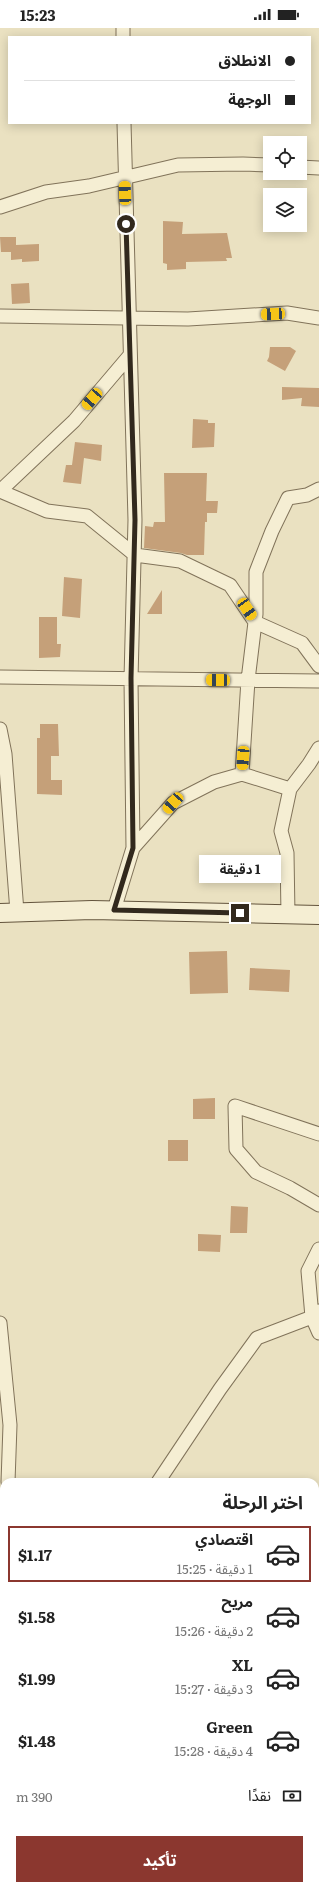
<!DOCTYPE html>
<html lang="ar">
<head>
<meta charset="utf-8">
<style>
  body { margin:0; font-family:Literata,"Noto Sans Arabic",serif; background:#f6f6f6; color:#222; direction:rtl; height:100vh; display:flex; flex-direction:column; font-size:15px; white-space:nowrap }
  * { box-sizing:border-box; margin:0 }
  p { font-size:13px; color:#767676 }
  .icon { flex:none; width:22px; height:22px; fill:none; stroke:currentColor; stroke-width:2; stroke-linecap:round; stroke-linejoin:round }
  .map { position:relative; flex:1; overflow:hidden; direction:ltr }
  .side { position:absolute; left:0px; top:1450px; width:319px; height:412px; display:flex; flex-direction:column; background:#fff; border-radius:12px 12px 0 0; box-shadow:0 2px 10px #0003; direction:rtl }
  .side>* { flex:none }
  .top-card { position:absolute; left:8px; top:8px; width:303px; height:88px; border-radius:0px; box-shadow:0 2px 10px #0003; direction:rtl; display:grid; align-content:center; height:88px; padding:0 16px; background:#fff }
  .tools { position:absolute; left:263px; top:108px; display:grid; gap:8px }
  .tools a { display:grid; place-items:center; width:44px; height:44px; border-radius:0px; background:#fff; box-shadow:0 2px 10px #0003; font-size:20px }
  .end { position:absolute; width:18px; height:18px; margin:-9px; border:5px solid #32291d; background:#fff; box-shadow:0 0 0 2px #fff }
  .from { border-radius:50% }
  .bubble { position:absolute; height:28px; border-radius:0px; background:#fff; box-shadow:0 2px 10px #0003; font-size:13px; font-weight:700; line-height:28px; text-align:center; direction:rtl }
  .car { position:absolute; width:12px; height:24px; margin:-12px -6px; border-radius:5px; box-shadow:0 0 3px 1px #0007; background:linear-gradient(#f5c518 24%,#345 0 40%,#f5c518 0 76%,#345 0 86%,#f5c518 0) }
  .top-card b { display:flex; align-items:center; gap:14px; height:38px; font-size:15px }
  .top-card b+b { border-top:1px solid #e0e0e0 }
  .top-card i { width:10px; height:10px; background:#222 }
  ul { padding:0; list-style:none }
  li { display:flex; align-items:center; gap:12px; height:56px; margin:0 8px 6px; padding:0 8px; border:2px solid transparent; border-radius:0px }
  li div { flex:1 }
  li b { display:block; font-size:15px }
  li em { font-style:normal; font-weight:700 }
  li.active { border-color:#8b372f }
  li>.icon { width:36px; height:36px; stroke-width:1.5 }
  h2 { padding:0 16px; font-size:18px; line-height:48px }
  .pay { display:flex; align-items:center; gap:10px; height:44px; padding:0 16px; font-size:15px }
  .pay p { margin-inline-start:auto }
  .action { display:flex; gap:8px; margin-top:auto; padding:8px 16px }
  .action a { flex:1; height:46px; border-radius:0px; background:#8b372f; color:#fff; font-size:16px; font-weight:700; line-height:46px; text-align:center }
  .status { display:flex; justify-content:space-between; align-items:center; height:28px; padding:0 20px; background:#fff; direction:ltr }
  .status svg { height:11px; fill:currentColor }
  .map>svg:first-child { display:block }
</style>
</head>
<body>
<div class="status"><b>15:23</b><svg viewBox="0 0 49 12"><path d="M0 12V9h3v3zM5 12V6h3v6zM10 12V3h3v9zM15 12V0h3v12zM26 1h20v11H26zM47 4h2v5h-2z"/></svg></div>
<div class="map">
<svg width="319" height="1862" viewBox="0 0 319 1862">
  <rect width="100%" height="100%" fill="#eae1c1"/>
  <path fill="#c5a079" d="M 163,193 L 183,194 L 182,206 L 227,205 L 232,230 L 226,230 L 227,233 L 186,234 L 186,241 L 167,242 L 167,236 L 163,235 Z
    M 0,209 L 16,209 L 16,217 L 39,216 L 39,233 L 22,234 L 22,231 L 11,232 L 11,224 L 1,224 Z
    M 29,255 L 30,275 L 12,276 L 11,256 Z
    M 270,319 L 290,319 L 296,323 L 285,343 L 267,333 L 269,329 Z
    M 282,359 L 319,360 L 319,379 L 301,378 L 302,370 L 282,372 Z
    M 193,391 L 208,392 L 208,395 L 215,395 L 214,419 L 192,420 Z
    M 75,414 L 102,417 L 101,433 L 84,430 L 81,456 L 63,454 L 66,437 L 72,437 Z
    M 164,445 L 207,445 L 206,473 L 218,473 L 217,485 L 207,485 L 207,494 L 205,494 L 204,527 L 187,527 L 181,525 L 144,520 L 145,498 L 153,499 L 154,494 L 165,494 Z
    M 64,549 L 82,551 L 80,590 L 62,588 Z
    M 162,562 L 162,586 L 147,586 Z
    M 39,589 L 57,589 L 57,616 L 61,616 L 60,629 L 39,630 Z
    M 40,696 L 58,696 L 59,728 L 51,728 L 51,752 L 62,752 L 62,767 L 37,766 L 37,710 L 40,710 Z
    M 227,923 L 228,965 L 190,966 L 189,924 Z
    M 250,940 L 290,942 L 289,964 L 249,962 Z
    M 215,1070 L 215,1091 L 193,1091 L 193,1071 Z
    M 168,1112 L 188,1112 L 188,1133 L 168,1133 Z
    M 231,1178 L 248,1179 L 247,1205 L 230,1205 Z
    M 198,1206 L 221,1207 L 220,1224 L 198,1223 Z"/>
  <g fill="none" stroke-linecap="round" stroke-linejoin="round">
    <defs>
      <path id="street" d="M 123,0 L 123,9
        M 124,95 L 135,492 L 131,651 L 133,820
        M 300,139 L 319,140
        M 0,179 L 46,164 L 89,158 L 178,137 L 243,136 L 270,137
        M 0,288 L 188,291 L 287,285 L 319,290
        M 130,327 L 74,393 L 0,463 L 47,483 L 87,488 L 135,527 L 180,533 L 230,557 L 255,594 L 302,615 L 319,638
        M 0,649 L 319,653
        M 0,701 L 5,726 L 17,884
        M 242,746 L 290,761
        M 114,882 L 133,820 L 173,775 L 214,754 L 242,746 L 248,652 L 256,586 L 256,544 L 272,503 L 288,470 L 307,467 L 319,461
        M 288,887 L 287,825 L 281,803 L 290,761 L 309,736 L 319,720
        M 319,1106 L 235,1078 L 236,1121 L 256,1144 L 290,1160 L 319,1177
        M 319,1221 L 308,1243 L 312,1289 L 319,1305
        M 0,1295 L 10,1397 L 8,1454
        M 158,1454 L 220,1361 L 257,1310 L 312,1289 L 319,1283
        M 0,1647 L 4,1584
        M 0,1671 L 4,1669"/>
      <path id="secondary" d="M 0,885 L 92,882 L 319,887"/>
    </defs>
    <use href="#street" stroke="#81735a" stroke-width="15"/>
    <use href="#secondary" stroke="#63543d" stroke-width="20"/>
    <use href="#street" stroke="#f5eed3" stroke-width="13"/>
    <use href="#secondary" stroke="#f5eed3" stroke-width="18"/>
  </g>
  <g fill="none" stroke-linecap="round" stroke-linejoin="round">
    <path stroke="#32291d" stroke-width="5" d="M 126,196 L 135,492 L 131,650 L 133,820 L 114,882 L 240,885"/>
  </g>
</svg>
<div class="tools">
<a><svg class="icon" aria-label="locate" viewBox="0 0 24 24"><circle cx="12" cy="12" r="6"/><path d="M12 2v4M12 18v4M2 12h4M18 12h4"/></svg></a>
<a><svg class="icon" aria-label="layers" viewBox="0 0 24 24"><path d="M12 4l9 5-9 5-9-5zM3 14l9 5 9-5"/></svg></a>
</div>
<i class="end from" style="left:126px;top:196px"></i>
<i class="end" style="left:240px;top:885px"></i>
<div class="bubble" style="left:199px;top:827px;width:82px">1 دقيقة</div>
<i class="car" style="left:125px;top:165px;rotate:358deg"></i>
<i class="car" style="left:273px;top:286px;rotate:267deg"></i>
<i class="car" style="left:92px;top:371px;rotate:221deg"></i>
<i class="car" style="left:247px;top:581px;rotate:146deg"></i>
<i class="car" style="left:218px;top:652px;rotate:271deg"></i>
<i class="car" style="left:243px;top:730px;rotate:184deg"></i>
<i class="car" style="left:173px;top:775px;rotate:222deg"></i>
<div class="top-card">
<b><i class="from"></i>الانطلاق</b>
<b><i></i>الوجهة</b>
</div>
<section class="side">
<h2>اختر الرحلة</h2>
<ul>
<li class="active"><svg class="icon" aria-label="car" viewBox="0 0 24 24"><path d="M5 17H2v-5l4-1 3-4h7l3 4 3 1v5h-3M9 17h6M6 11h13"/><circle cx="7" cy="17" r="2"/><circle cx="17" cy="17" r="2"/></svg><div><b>اقتصادي</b><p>1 دقيقة · 15:25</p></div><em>$1.17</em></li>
<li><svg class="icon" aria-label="car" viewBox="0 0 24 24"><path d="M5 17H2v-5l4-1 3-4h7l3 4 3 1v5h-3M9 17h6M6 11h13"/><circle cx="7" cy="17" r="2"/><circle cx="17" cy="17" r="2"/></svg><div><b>مريح</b><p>2 دقيقة · 15:26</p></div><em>$1.58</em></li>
<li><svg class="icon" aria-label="car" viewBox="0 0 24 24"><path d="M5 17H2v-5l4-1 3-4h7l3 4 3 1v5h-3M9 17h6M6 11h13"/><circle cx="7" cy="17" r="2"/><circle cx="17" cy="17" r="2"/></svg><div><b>XL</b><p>3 دقيقة · 15:27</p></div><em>$1.99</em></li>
<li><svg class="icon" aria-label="car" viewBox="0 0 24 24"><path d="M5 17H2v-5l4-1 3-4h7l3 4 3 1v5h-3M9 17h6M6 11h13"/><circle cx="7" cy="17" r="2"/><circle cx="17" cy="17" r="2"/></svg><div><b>Green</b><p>4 دقيقة · 15:28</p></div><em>$1.48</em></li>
</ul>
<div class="pay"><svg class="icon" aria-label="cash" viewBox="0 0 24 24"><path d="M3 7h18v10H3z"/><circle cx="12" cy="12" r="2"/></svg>نقدًا<p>390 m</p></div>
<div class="action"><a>تأكيد</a></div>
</section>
</div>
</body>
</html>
